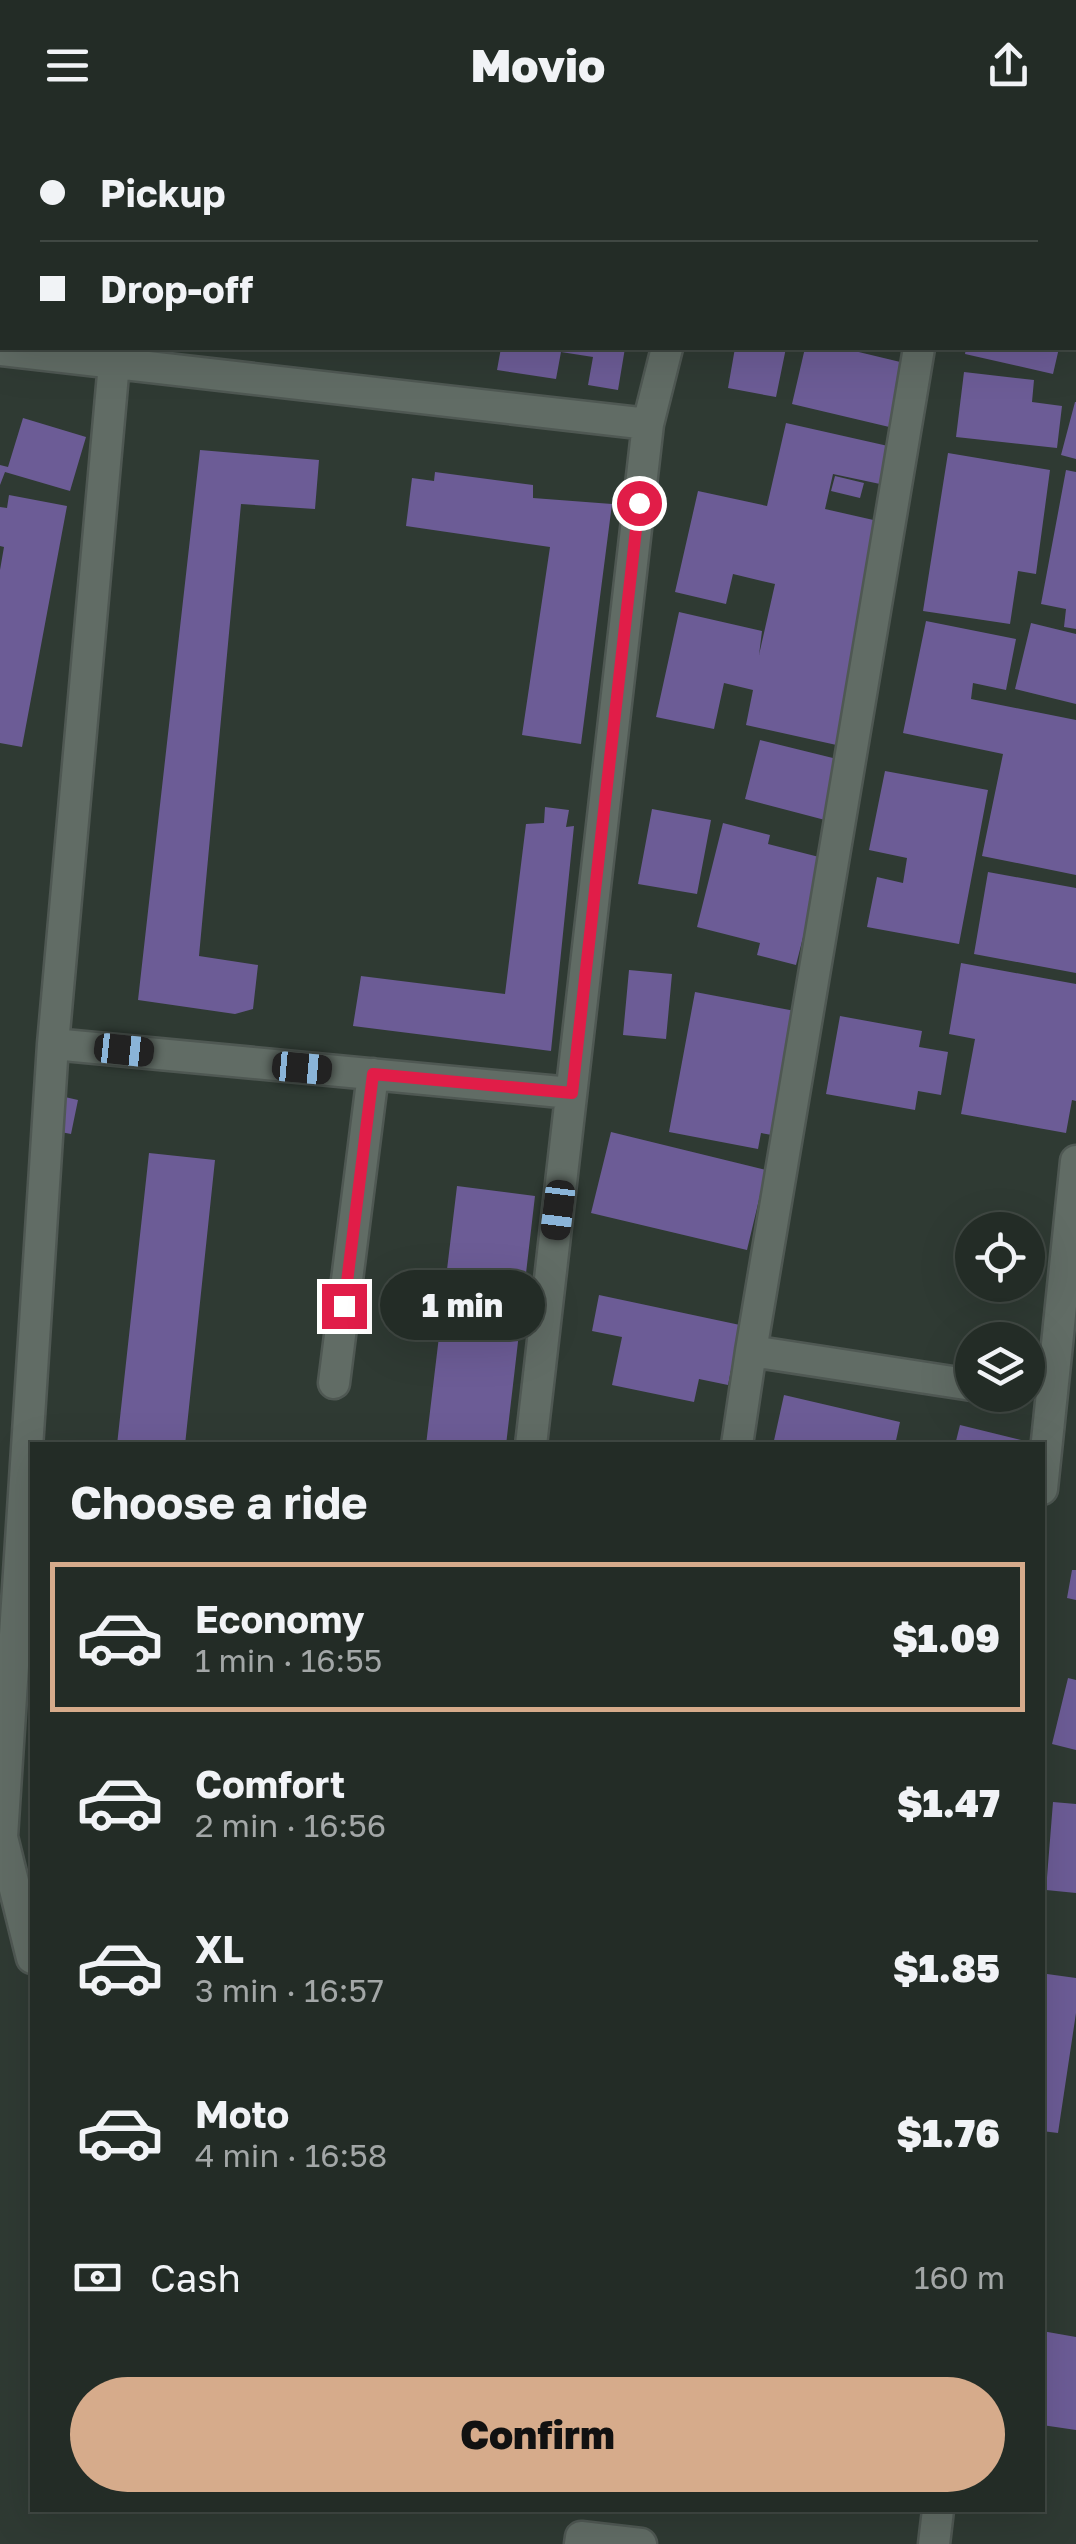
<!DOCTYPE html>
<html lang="en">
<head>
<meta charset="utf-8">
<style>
  body { margin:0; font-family:"Golos Text",sans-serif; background:#2b342e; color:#f1f3f6; height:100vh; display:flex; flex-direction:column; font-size:38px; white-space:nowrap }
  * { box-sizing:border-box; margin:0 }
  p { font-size:32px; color:#a3a7a7 }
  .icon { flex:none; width:55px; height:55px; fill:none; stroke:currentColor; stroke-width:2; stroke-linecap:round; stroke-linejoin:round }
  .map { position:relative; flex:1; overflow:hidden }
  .drawer { position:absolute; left:30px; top:1312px; width:1015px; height:1070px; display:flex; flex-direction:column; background:#232c26; border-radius:0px; box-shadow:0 10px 40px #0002,0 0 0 2px #404843 }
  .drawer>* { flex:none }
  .hud { position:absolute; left:0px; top:0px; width:1078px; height:220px; box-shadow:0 10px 40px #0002,0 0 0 2px #404843; display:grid; align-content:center; height:220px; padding:0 40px; background:#232c26 }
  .buttons { position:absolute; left:955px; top:1082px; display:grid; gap:20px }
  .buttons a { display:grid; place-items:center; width:90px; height:90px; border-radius:50%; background:#232c26; box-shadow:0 10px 40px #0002,0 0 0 2px #404843; font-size:50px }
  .end { position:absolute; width:45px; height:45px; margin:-22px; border:12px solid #e11d48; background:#fff; box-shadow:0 0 0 5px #fff }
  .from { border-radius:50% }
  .bubble { position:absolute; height:70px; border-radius:35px; background:#232c26; box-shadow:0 10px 40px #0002,0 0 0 2px #404843; font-size:32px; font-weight:800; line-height:70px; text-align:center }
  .car { position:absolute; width:30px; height:60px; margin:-30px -15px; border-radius:12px; box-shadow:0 0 8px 2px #0007; background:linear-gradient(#222 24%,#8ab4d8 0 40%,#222 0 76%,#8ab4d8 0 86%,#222 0) }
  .hud b { display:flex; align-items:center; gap:35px; height:95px; font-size:38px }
  .hud b+b { border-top:2px solid #404843 }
  .hud i { width:25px; height:25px; background:#f1f3f6 }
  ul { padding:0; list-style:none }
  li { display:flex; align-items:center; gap:30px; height:150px; margin:0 20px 15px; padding:0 20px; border:5px solid transparent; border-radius:0px }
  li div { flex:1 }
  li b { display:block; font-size:38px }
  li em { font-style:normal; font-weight:800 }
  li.current { border-color:#d6ab8b }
  li>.icon { width:90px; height:90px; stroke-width:1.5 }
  h2 { padding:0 40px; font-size:45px; line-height:120px }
  .pay { display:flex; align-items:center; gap:25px; height:110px; padding:0 40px; font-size:38px }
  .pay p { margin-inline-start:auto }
  .cta { display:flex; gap:20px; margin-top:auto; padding:20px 40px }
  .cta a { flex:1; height:115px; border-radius:60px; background:#d6ab8b; color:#111; font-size:40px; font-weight:800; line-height:115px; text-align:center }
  header { display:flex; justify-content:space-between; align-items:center; height:130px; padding:0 40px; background:#232c26; font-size:45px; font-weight:800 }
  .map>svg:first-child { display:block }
</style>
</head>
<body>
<header><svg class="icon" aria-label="menu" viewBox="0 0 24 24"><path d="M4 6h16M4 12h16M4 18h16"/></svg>Movio<svg class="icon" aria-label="share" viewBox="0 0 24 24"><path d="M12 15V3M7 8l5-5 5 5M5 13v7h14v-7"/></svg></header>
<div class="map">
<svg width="1076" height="2414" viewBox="0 0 1076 2414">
  <rect width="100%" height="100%" fill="#2f3a33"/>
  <path fill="#6c5c96" d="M 501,218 L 625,218 L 618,260 L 588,255 L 593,227 L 561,222 L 556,249 L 497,240 Z
    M 735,218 L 786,218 L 776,267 L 728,258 Z
    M 805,218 L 842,218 L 917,236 L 902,300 L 792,274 Z
    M 966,218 L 1059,218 L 1053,244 L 965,224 Z
    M 964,242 L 1034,250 L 1032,272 L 1062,276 L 1057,318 L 956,307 Z
    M 1075,272 L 1076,272 L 1076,329 L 1061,325 Z
    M 23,288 L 86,307 L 70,361 L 5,342 L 0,355 L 0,335 L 8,337 Z
    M 786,293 L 888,316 L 880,354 L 833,344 L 825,379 L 891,394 L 841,616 L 746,595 L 753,560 L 724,553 L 714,599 L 656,587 L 679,482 L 762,501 L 759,525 L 775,454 L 733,444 L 726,474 L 675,462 L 698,361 L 767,376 Z
    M 200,320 L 319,330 L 315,379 L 241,374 L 199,826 L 258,835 L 253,879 L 235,884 L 138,870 Z
    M 948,323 L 1050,340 L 1036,444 L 1018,441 L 1010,494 L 923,481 Z
    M 1066,340 L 1076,342 L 1076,499 L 1064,497 L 1066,479 L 1041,474 Z
    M 435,342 L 533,355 L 533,368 L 612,374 L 581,614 L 522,605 L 550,417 L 406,396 L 412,348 L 434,351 Z
    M 835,346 L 864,353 L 860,368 L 831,361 Z
    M 9,365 L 67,376 L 22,617 L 0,613 L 0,440 L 4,417 L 0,416 L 0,377 L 7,378 Z
    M 926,491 L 1016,509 L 1006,560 L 973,553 L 971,569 L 1076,590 L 1076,745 L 982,726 L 1003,624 L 903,603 Z
    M 1031,493 L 1076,504 L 1076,574 L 1015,559 Z
    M 760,610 L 841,630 L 825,690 L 745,669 Z
    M 885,641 L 988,660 L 959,814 L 867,797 L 877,747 L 903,753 L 907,728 L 869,720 Z
    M 545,677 L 569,680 L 566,697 L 574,696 L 551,921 L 353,896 L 361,846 L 505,864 L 526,694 L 544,693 Z
    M 652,679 L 711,690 L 697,764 L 638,754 Z
    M 723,693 L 770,705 L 768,714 L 823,728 L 796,835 L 757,825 L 760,813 L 697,797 Z
    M 988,742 L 1076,758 L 1076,843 L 974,824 Z
    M 961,833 L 1076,854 L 1076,971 L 1072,970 L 1066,1003 L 961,984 L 975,909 L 949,904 Z
    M 629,840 L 672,844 L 666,909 L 623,905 Z
    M 695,862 L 795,881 L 783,1007 L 761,1003 L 758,1019 L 669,1002 Z
    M 840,886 L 922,901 L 919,917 L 948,922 L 941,965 L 918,961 L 915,980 L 826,964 Z
    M 43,962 L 78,970 L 71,1004 L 35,997 Z
    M 611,1002 L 766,1040 L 747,1120 L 591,1083 Z
    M 149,1023 L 215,1030 L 185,1315 L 117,1315 Z
    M 457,1056 L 535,1066 L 506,1315 L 426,1315 Z
    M 599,1165 L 740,1195 L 728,1255 L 699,1249 L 694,1272 L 612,1255 L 622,1207 L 592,1201 Z
    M 784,1265 L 900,1292 L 895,1315 L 773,1315 Z
    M 960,1295 L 1037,1314 L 1037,1315 L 955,1315 Z
    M 1072,1440 L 1076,1440 L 1076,1470 L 1067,1468 Z
    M 1068,1548 L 1076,1550 L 1076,1620 L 1052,1614 Z
    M 1053,1672 L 1076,1674 L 1076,1763 L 1046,1760 Z
    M 1047,1844 L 1076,1848 L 1076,1883 L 1058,2003 L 1042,2001 L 1042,1878 Z
    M 1042,2201 L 1076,2207 L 1076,2300 L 1042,2295 Z"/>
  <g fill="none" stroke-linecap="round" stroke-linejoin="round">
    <defs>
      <path id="street" d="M 718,2 L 719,0
        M 955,2 L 956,0
        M 919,218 L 751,1221 L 972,1255
        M 0,220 L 648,294
        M 53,914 L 571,963
        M 334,1253 L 373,944
        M 531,1315 L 648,294 L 667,218
        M 737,1315 L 751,1221
        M 1042,1359 L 1076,1031
        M 32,1828 L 2,1707 L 53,914 L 114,233
        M 580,2414 L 581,2407 L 641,2414
        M 934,2414 L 938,2380"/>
    </defs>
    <use href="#street" stroke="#4f5853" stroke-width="35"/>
    <use href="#street" stroke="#616c65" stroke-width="30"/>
  </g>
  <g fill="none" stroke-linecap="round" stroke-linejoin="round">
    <path stroke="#e11d48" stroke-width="12" d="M 344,1176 L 373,944 L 572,963 L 639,373"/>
  </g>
</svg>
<div class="buttons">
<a><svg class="icon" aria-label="locate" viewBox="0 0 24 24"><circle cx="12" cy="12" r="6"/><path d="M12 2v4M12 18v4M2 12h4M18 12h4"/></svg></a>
<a><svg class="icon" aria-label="layers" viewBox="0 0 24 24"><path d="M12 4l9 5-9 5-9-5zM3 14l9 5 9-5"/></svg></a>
</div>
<i class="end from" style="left:639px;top:373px"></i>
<i class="end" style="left:344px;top:1176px"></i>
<div class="bubble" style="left:380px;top:1140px;width:165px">1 min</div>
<i class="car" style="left:124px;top:920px;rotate:96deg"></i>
<i class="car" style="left:302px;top:938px;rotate:95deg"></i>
<i class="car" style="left:558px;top:1080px;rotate:187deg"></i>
<div class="hud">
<b><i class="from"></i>Pickup</b>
<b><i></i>Drop-off</b>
</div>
<section class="drawer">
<h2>Choose a ride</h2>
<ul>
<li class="current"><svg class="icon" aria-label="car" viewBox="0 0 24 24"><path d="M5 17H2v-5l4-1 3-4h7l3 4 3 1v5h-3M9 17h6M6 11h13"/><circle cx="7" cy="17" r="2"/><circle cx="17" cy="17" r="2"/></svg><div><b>Economy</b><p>1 min · 16:55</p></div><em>$1.09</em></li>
<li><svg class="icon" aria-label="car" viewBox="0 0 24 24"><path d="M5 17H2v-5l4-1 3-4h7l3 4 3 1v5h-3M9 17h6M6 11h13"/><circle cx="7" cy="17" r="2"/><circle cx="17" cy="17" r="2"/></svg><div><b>Comfort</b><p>2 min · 16:56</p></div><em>$1.47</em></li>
<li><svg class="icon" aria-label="car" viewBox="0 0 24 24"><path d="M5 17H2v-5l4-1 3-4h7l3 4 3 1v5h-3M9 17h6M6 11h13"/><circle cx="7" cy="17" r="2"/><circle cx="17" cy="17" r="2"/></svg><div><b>XL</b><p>3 min · 16:57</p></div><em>$1.85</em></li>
<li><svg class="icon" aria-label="car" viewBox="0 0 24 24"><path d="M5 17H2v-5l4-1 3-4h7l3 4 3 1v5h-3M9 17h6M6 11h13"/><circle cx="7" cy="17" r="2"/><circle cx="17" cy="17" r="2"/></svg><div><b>Moto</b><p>4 min · 16:58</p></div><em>$1.76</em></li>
</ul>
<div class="pay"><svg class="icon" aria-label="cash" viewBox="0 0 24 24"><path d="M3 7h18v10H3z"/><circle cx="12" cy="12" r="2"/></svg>Cash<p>160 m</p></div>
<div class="cta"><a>Confirm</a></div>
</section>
</div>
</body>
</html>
